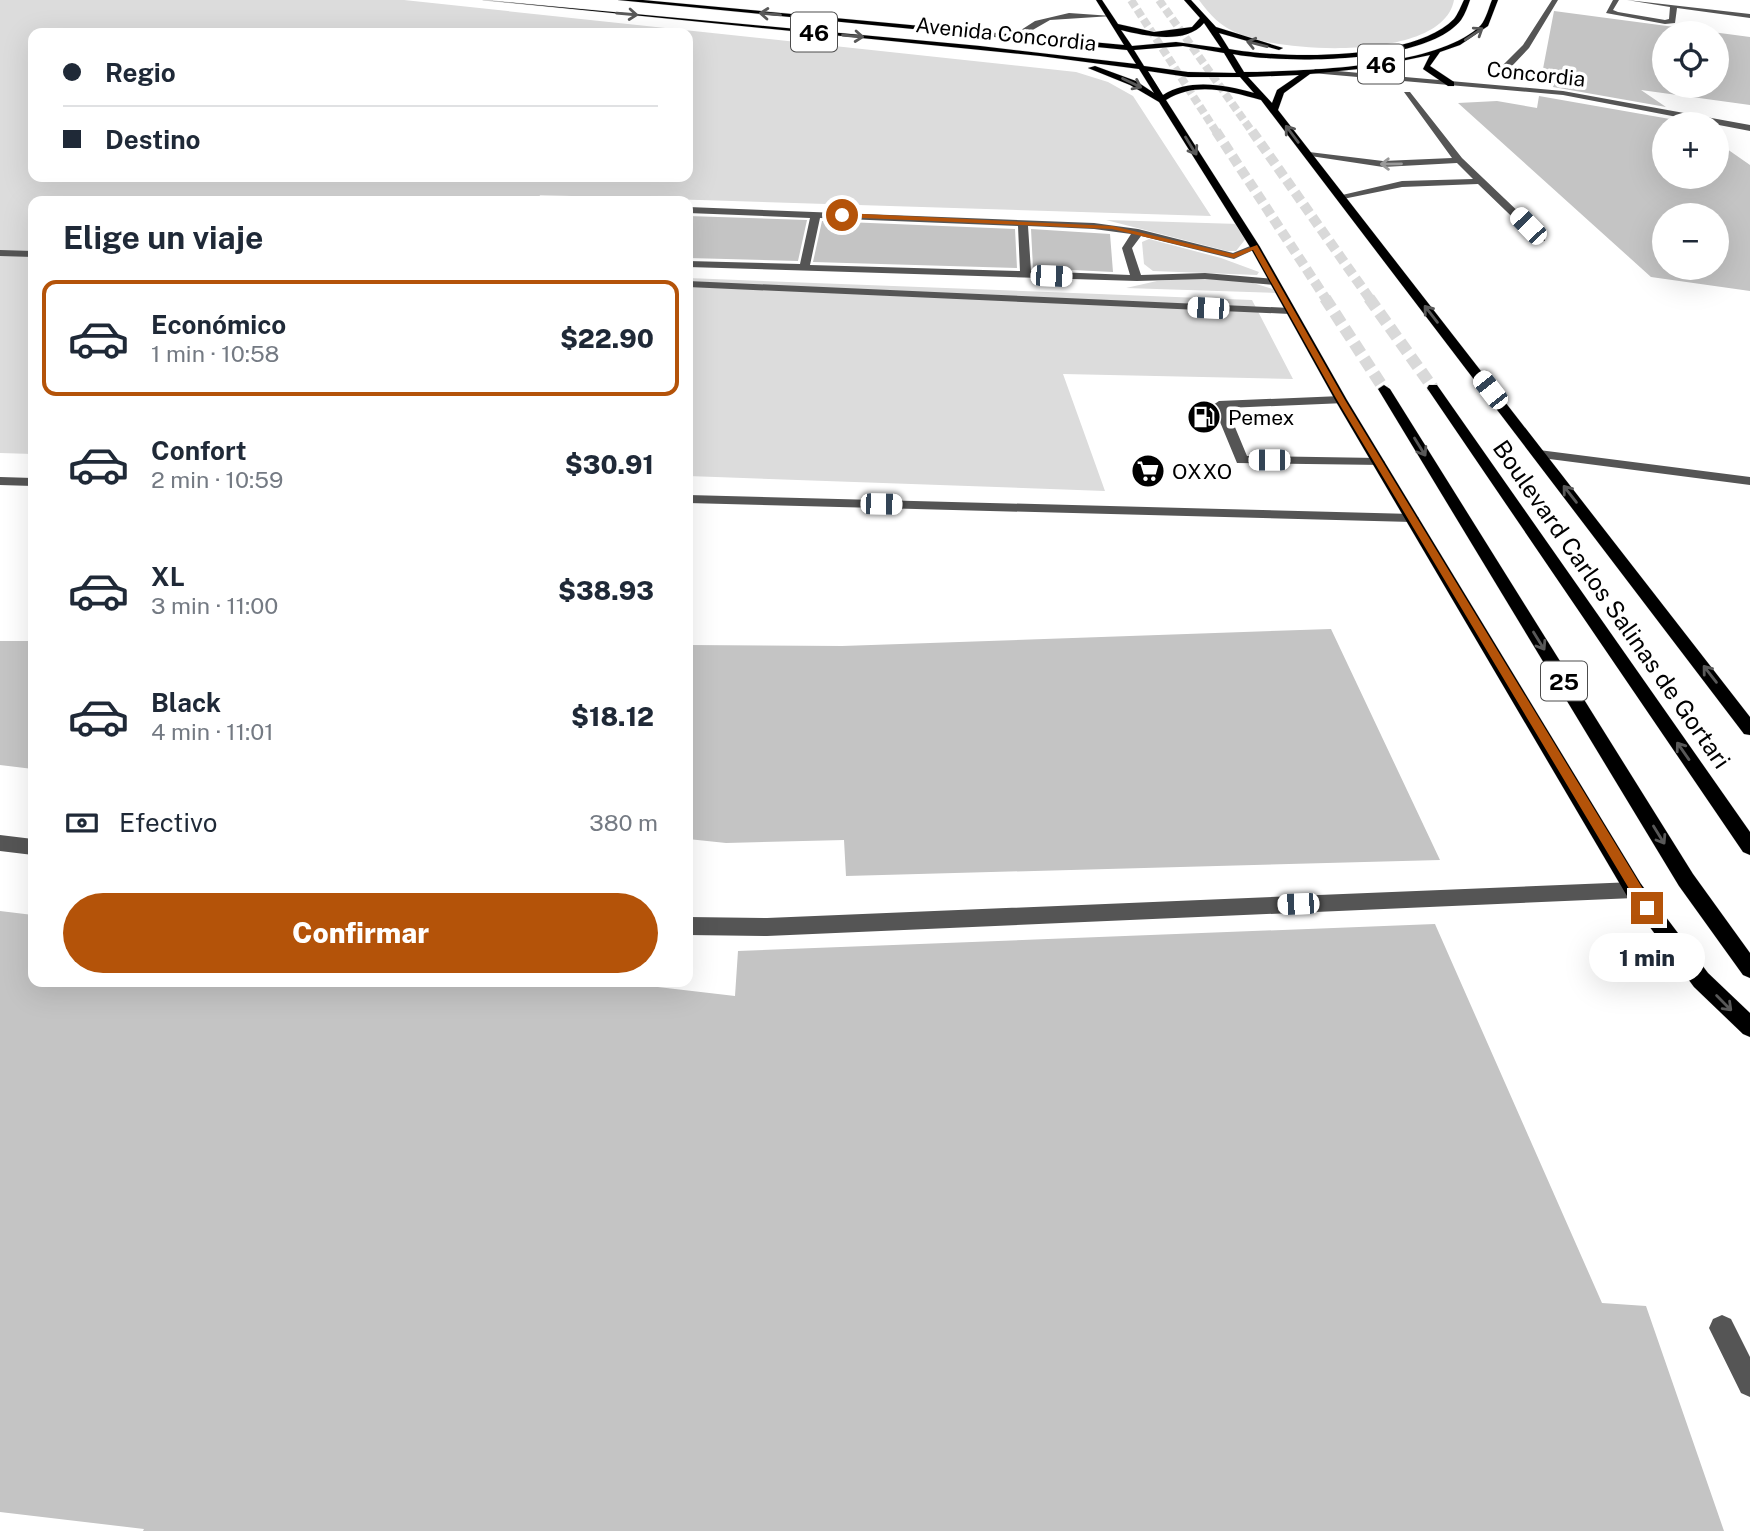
<!DOCTYPE html>
<html lang="es">
<head>
<meta charset="utf-8">
<style>
  body { margin:0; font-family:"Public Sans",sans-serif; background:#f2f2f3; color:#1f2937; height:100vh; display:flex; flex-direction:column; font-size:26px; white-space:nowrap }
  * { box-sizing:border-box; margin:0 }
  p { font-size:23px; color:#747a83 }
  .icon { flex:none; width:38px; height:38px; fill:none; stroke:currentColor; stroke-width:2; stroke-linecap:round; stroke-linejoin:round }
  .map { position:relative; flex:1; overflow:hidden }
  .details { position:absolute; left:28px; top:196px; width:665px; height:791px; display:flex; flex-direction:column; background:#fff; border-radius:14px; box-shadow:0 7px 28px #0002 }
  .details>* { flex:none }
  .guide { position:absolute; left:28px; top:28px; width:665px; height:154px; border-radius:14px; box-shadow:0 7px 28px #0002; display:grid; align-content:center; height:154px; padding:0 35px; background:#fff }
  .buttons { position:absolute; left:1652px; top:21px; display:grid; gap:14px }
  .buttons a { display:grid; place-items:center; width:77px; height:77px; border-radius:50%; background:#fff; box-shadow:0 7px 28px #0002; font-size:35px }
  .end { position:absolute; width:32px; height:32px; margin:-16px; border:9px solid #b45309; background:#fff; box-shadow:0 0 0 4px #fff }
  .from { border-radius:50% }
  .bubble { position:absolute; height:49px; border-radius:24px; background:#fff; box-shadow:0 7px 28px #0002; font-size:23px; font-weight:800; line-height:49px; text-align:center }
  .car { position:absolute; width:21px; height:42px; margin:-21px -10px; border-radius:9px; box-shadow:0 0 5px 2px #0007; background:linear-gradient(#fff 24%,#345 0 40%,#fff 0 76%,#345 0 86%,#fff 0) }
  .guide b { display:flex; align-items:center; gap:24px; height:66px; font-size:26px }
  .guide b+b { border-top:2px solid #e0e1e3 }
  .guide i { width:18px; height:18px; background:#1f2937 }
  ul { padding:0; list-style:none }
  li { display:flex; align-items:center; gap:21px; height:116px; margin:0 14px 10px; padding:0 21px; border:4px solid transparent; border-radius:14px }
  li div { flex:1 }
  li b { display:block; font-size:26px }
  li em { font-style:normal; font-weight:800 }
  li.on { border-color:#b45309 }
  li>.icon { width:63px; height:63px; stroke-width:1.5 }
  h2 { padding:0 35px; font-size:32px; line-height:84px }
  .pay { display:flex; align-items:center; gap:18px; height:77px; padding:0 35px; font-size:26px }
  .pay p { margin-inline-start:auto }
  .action { display:flex; gap:14px; margin-top:auto; padding:14px 35px }
  .action a { flex:1; height:80px; border-radius:42px; background:#b45309; color:#fff; font-size:28px; font-weight:800; line-height:80px; text-align:center }
  .map>svg:first-child { display:block }
</style>
</head>
<body>
<div class="map">
<svg width="1750" height="1531" viewBox="0 0 1750 1531">
  <rect width="100%" height="100%" fill="#fff"/>
  <path fill="#dcdcdc" fill-rule="evenodd" d="M 0,0 L 404,0 L 1076,72 L 1108,82 L 1133,96 L 1211,216 L 540,195 L 538,201 L 33,201 L 33,454 L 0,453 ZM 33,33 L 688,33 L 688,177 L 33,177 Z
    M 1199,0 L 1454,0 C 1443,62 1282,53 1239,34 C 1220,26 1210,15 1199,0 Z
    M 1106,220 L 1239,224 L 1247,237 L 1236,251 L 1227,251 Z
    M 1149,239 L 1221,258 L 1259,272 L 1257,275 L 1153,271 L 1144,264 L 1142,242 Z
    M 688,278 L 1252,300 L 1293,379 L 1063,374 L 1105,491 L 688,476 Z
    M 1201,278 L 1246,281 L 1276,290 L 1278,293 L 1126,288 L 1157,281 Z"/>
  <path fill="#c4c4c4" fill-rule="evenodd" d="M 1554,11 L 1750,37 L 1750,105 L 1641,90 L 1666,107 L 1553,87 L 1555,80 L 1542,74 ZM 1664,33 L 1717,33 L 1717,86 L 1664,86 Z
    M 1539,96 L 1687,122 L 1691,124 L 1664,124 L 1664,177 L 1717,177 L 1717,142 L 1750,165 L 1750,291 L 1651,277 L 1458,103 L 1497,101 L 1537,108 ZM 1664,215 L 1717,215 L 1717,268 L 1664,268 Z
    M 688,216 L 807,220 L 798,261 L 688,258 Z
    M 822,221 L 1015,229 L 1017,268 L 813,262 Z
    M 1031,229 L 1110,234 L 1113,272 L 1033,268 Z
    M 1331,629 L 1440,860 L 846,876 L 844,840 L 726,843 L 688,839 L 688,645 L 842,646 Z
    M 0,641 L 33,641 L 33,769 L 0,765 Z
    M 0,911 L 33,915 L 33,982 L 615,982 L 735,996 L 738,951 L 1435,924 L 1602,1303 L 1646,1306 L 1724,1531 L 143,1531 L 144,1529 L 0,1512 Z"/>
  <g fill="none" stroke-linecap="round" stroke-linejoin="round">
    <path stroke="#d9d9d9" stroke-width="8" stroke-dasharray="8 3.5" stroke-linecap="butt" d="M 1131,0 L 1217,133
      M 1159,0 L 1253,133"/>
    <path stroke="#d9d9d9" stroke-width="10" stroke-dasharray="10 5" stroke-linecap="butt" d="M 1216,131 L 1326,299
      M 1252,131 L 1370,299"/>
    <path stroke="#d9d9d9" stroke-width="12" stroke-dasharray="12 6" stroke-linecap="butt" d="M 1325,298 L 1384,389
      M 1369,298 L 1433,388"/>
    <defs>
      <path id="major" d="M 483,0 L 980,46 L 1136,64 L 1127,50 L 618,0 L 643,0 L 1124,45 L 1096,0 L 1102,0 L 1118,24 L 1154,32 L 1192,27 L 1200,18 L 1184,0 L 1191,0 L 1216,27 L 1283,48 L 1279,50 L 1219,33 L 1229,49 C 1284,59 1412,61 1454,19 C 1458,14 1461,6 1464,0 L 1470,0 C 1468,6 1465,14 1461,20 C 1427,64 1284,64 1233,54 L 1244,72 C 1303,71 1438,68 1481,25 C 1486,19 1489,7 1492,0 L 1498,0 L 1488,26 L 1460,45 L 1440,52 L 1430,66 L 1454,82 L 1454,86 L 1448,86 L 1423,69 L 1430,55 L 1368,68 L 1310,74 L 1284,93 L 1278,110 L 1750,717 L 1750,735 L 1744,734 L 1261,100 C 1229,91 1196,81 1166,100 L 1260,247 L 1347,400 L 1641,884 L 1708,973 L 1750,1013 L 1750,1037 L 1743,1034 L 1694,987 L 1627,896 L 1335,400 L 1250,247 L 1159,102 L 1130,85 L 1088,68 L 1095,66 L 1136,81 L 1154,93 L 1139,69 L 1040,56 ZM 1204,23 L 1221,48 L 1176,42 L 1132,46 L 1121,30 C 1145,36 1186,45 1204,23 ZM 1183,46 L 1224,53 L 1236,73 L 1188,72 L 1144,66 L 1134,50 ZM 1148,71 L 1188,77 L 1240,77 L 1254,93 C 1225,85 1190,78 1163,95 ZM 1299,75 L 1277,90 L 1272,103 L 1248,77 Z
        M 1384,385 L 1390,389 L 1693,874 L 1750,953 L 1750,978 L 1743,975 L 1679,886 L 1378,389 Z
        M 1429,385 L 1437,385 L 1750,832 L 1750,855 L 1743,852 L 1427,388 Z"/>
    </defs>
    <use href="#major" stroke="#dbdbdb" stroke-width="1"/>
    <path fill="#555" fill-rule="evenodd" d="M 1552,0 L 1558,0 L 1529,48 L 1512,66 L 1553,81 L 1553,85 L 1508,70 L 1504,74 L 1498,74 L 1498,70 L 1523,45 Z
      M 1613,0 L 1619,0 L 1613,10 L 1618,12 L 1665,20 L 1669,19 L 1670,7 L 1627,0 L 1750,14 L 1750,18 L 1677,8 L 1675,23 L 1665,24 L 1606,13 Z
      M 1069,13 L 1112,16 L 1050,20 L 1017,39 L 1010,37 L 1035,21 Z
      M 1315,69 L 1563,91 L 1750,125 L 1750,131 L 1563,95 L 1312,73 Z
      M 1404,92 L 1410,92 L 1462,158 L 1545,237 L 1545,241 L 1537,241 L 1478,184 L 1402,187 L 1338,200 L 1338,196 L 1402,181 L 1473,179 L 1457,163 L 1383,167 L 1304,155 L 1309,152 L 1383,161 L 1452,158 Z
      M 688,207 L 1094,223 L 1138,229 L 1233,253 L 1255,244 L 1260,247 L 1234,259 L 1141,236 L 1132,248 L 1141,275 L 1205,273 L 1274,279 L 1279,282 L 1274,285 L 1205,279 L 1137,281 L 688,267 L 688,261 L 800,264 L 810,218 L 688,213 ZM 820,218 L 1018,226 L 1020,271 L 810,265 ZM 1028,226 L 1094,229 L 1131,234 L 1122,248 L 1130,275 L 1031,271 Z
      M 0,250 L 33,251 L 33,257 L 0,256 Z
      M 688,281 L 1290,308 L 1296,311 L 1290,314 L 688,287 Z
      M 1341,396 L 1345,397 L 1345,403 L 1227,408 L 1247,456 L 1378,458 L 1385,462 L 1383,465 L 1237,463 L 1213,405 L 1219,401 Z
      M 1539,450 L 1750,477 L 1750,485 L 1534,457 L 1534,451 Z
      M 0,477 L 33,478 L 33,486 L 0,485 Z
      M 688,495 L 1412,514 L 1419,518 L 1412,522 L 688,503 Z
      M 0,835 L 33,839 L 33,855 L 0,851 Z
      M 1634,882 L 1641,884 L 1644,890 L 1641,896 L 1634,898 L 767,936 L 688,935 L 688,917 L 767,918 Z
      M 1722,1315 L 1731,1319 L 1750,1357 L 1750,1397 L 1741,1393 L 1709,1328 L 1713,1319 Z"/>
    <use href="#major" fill="#000" fill-rule="evenodd"/>
  </g>
  <defs><path id="oneway-shaft" d="M-6 0H5M1.5-3L5.5 0L1.5 3" fill="none" stroke-width="1.6" stroke-linecap="round" stroke-linejoin="round" transform="scale(1.75)"/></defs>
  <g stroke="#595959">
    <use href="#oneway-shaft" transform="translate(627 14) rotate(5)"/>
    <use href="#oneway-shaft" transform="translate(770 14) rotate(-175)"/>
    <use href="#oneway-shaft" transform="translate(1474 34) rotate(-34)"/>
    <use href="#oneway-shaft" transform="translate(853 36) rotate(5)"/>
    <use href="#oneway-shaft" transform="translate(1257 44) rotate(-166)"/>
    <use href="#oneway-shaft" transform="translate(1132 83) rotate(26)"/>
    <use href="#oneway-shaft" transform="translate(1292 134) rotate(-127)"/>
    <use href="#oneway-shaft" transform="translate(1191 146) rotate(58)"/>
    <use href="#oneway-shaft" transform="translate(1431 314) rotate(-128)"/>
    <use href="#oneway-shaft" transform="translate(1420 447) rotate(58)"/>
    <use href="#oneway-shaft" transform="translate(1570 494) rotate(-128)"/>
    <use href="#oneway-shaft" transform="translate(1539 641) rotate(58)"/>
    <use href="#oneway-shaft" transform="translate(1710 674) rotate(-128)"/>
    <use href="#oneway-shaft" transform="translate(1683 751) rotate(-125)"/>
    <use href="#oneway-shaft" transform="translate(1659 835) rotate(58)"/>
    <use href="#oneway-shaft" transform="translate(1724 1003) rotate(45)"/>
  </g>
  <use stroke="#999" href="#oneway-shaft" transform="translate(1391 164) rotate(179)"/>
  <path fill="#b45309" d="M 842,213 L 1112,226 L 1233,254 L 1257,245 L 1345,400 L 1652,904 L 1652,912 L 1643,912 L 1337,400 L 1253,250 L 1234,258 L 1112,229 L 840,217 Z"/>
  <defs>
    <symbol id="fuel-disc" viewBox="-11 -11 22 22"><circle r="9.5" fill="#000" stroke="#fff"/><path d="M-5.5-6h7V0h2V4h1.3V-2.5L3-4.5l.8-.8L6-3V5H2.5V1h-1V6h-7ZM-4.2-4.7v3.2H.2V-4.7Z" fill="#fff"/></symbol>
    <symbol id="supermarket-disc" viewBox="-11 -11 22 22"><circle r="9.5" fill="#000" stroke="#fff"/><path d="M-6-5.5h2.5l.6 2H6L4.5 2H-2.5L-4.4-4H-6ZM-1.5 3.2a1.3 1.3 0 1 0 .1 0ZM3 3.2a1.3 1.3 0 1 0 .1 0Z" fill="#fff"/></symbol>
  </defs>
  <g fill-rule="evenodd">
    <use href="#fuel-disc" x="1185" y="398" width="38" height="38"/>
    <use href="#supermarket-disc" x="1129" y="452" width="38" height="38"/>
  </g>
  <g text-anchor="middle" dominant-baseline="central" stroke-width="7" stroke-linejoin="round" paint-order="stroke">
    <g font-size="21" fill="#000" stroke="#fff">
      <text transform="translate(1006 34) rotate(6)">Avenida Concordia</text>
      <text transform="translate(1536 74) rotate(6)">Concordia</text>
    </g>
    <g font-size="21" fill="#000" stroke="#fff" text-anchor="start">
      <text x="1228" y="417">Pemex</text>
      <text x="1172" y="471">OXXO</text>
    </g>
    <g fill="#fff" stroke="#4c4c4c" stroke-width="2">
      <rect x="791" y="12.5" width="46" height="39" rx="5"/>
      <rect x="1358" y="44.5" width="46" height="39" rx="5"/>
      <rect x="1541" y="661.5" width="46" height="39" rx="5"/>
    </g>
    <g font-size="23" font-weight="bold" fill="#000">
      <text x="814" y="32">46</text>
      <text x="1381" y="64">46</text>
      <text x="1564" y="681">25</text>
    </g>
    <g font-size="24" fill="#000" stroke="#fff">
      <text transform="translate(1612 604) rotate(55)">Boulevard Carlos Salinas de Gortari</text>
    </g>
  </g>
</svg>
<div class="buttons">
<a><svg class="icon" aria-label="locate" viewBox="0 0 24 24"><circle cx="12" cy="12" r="6"/><path d="M12 2v4M12 18v4M2 12h4M18 12h4"/></svg></a>
<a>+</a>
<a>−</a>
</div>
<i class="end from" style="left:842px;top:215px"></i>
<i class="end" style="left:1647px;top:908px"></i>
<div class="bubble" style="left:1589px;top:933px;width:116px">1 min</div>
<i class="car" style="left:1528px;top:226px;rotate:316deg"></i>
<i class="car" style="left:1051px;top:276px;rotate:92deg"></i>
<i class="car" style="left:1208px;top:308px;rotate:273deg"></i>
<i class="car" style="left:1490px;top:390px;rotate:322deg"></i>
<i class="car" style="left:1269px;top:460px;rotate:270deg"></i>
<i class="car" style="left:881px;top:504px;rotate:91deg"></i>
<i class="car" style="left:1298px;top:904px;rotate:268deg"></i>
<div class="guide">
<b><i class="from"></i>Regio</b>
<b><i></i>Destino</b>
</div>
<section class="details">
<h2>Elige un viaje</h2>
<ul>
<li class="on"><svg class="icon" aria-label="car" viewBox="0 0 24 24"><path d="M5 17H2v-5l4-1 3-4h7l3 4 3 1v5h-3M9 17h6M6 11h13"/><circle cx="7" cy="17" r="2"/><circle cx="17" cy="17" r="2"/></svg><div><b>Económico</b><p>1 min · 10:58</p></div><em>$22.90</em></li>
<li><svg class="icon" aria-label="car" viewBox="0 0 24 24"><path d="M5 17H2v-5l4-1 3-4h7l3 4 3 1v5h-3M9 17h6M6 11h13"/><circle cx="7" cy="17" r="2"/><circle cx="17" cy="17" r="2"/></svg><div><b>Confort</b><p>2 min · 10:59</p></div><em>$30.91</em></li>
<li><svg class="icon" aria-label="car" viewBox="0 0 24 24"><path d="M5 17H2v-5l4-1 3-4h7l3 4 3 1v5h-3M9 17h6M6 11h13"/><circle cx="7" cy="17" r="2"/><circle cx="17" cy="17" r="2"/></svg><div><b>XL</b><p>3 min · 11:00</p></div><em>$38.93</em></li>
<li><svg class="icon" aria-label="car" viewBox="0 0 24 24"><path d="M5 17H2v-5l4-1 3-4h7l3 4 3 1v5h-3M9 17h6M6 11h13"/><circle cx="7" cy="17" r="2"/><circle cx="17" cy="17" r="2"/></svg><div><b>Black</b><p>4 min · 11:01</p></div><em>$18.12</em></li>
</ul>
<div class="pay"><svg class="icon" aria-label="cash" viewBox="0 0 24 24"><path d="M3 7h18v10H3z"/><circle cx="12" cy="12" r="2"/></svg>Efectivo<p>380 m</p></div>
<div class="action"><a>Confirmar</a></div>
</section>
</div>
</body>
</html>
